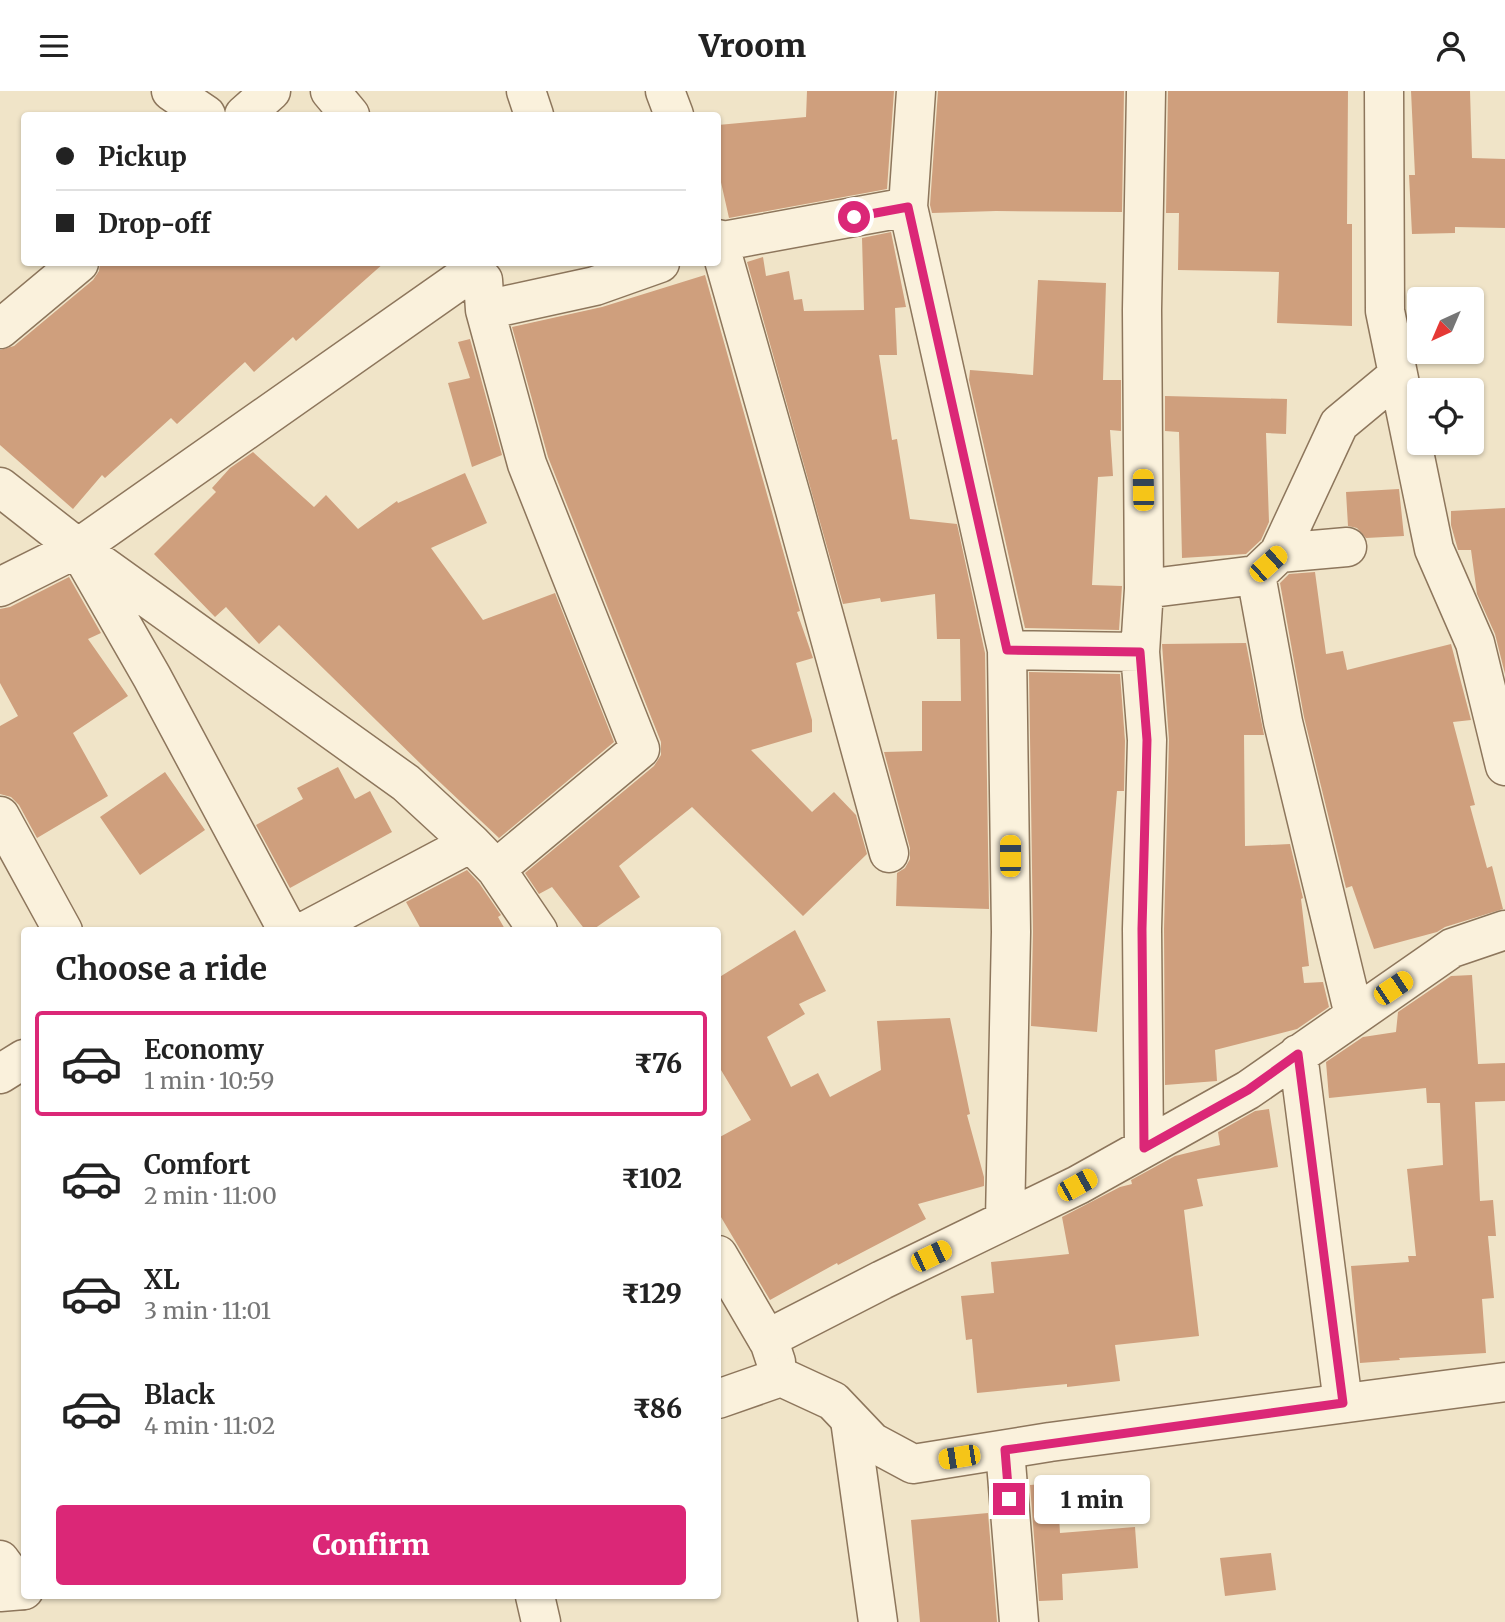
<!DOCTYPE html>
<html lang="en">
<head>
<meta charset="utf-8">
<style>
  body { margin:0; font-family:Merriweather,serif; background:#f2f2f2; color:#222; height:100vh; display:flex; flex-direction:column; font-size:26px; white-space:nowrap }
  * { box-sizing:border-box; margin:0 }
  p { font-size:23px; color:#767676 }
  .icon { flex:none; width:38px; height:38px; fill:none; stroke:currentColor; stroke-width:2; stroke-linecap:round; stroke-linejoin:round }
  .map { position:relative; flex:1; overflow:hidden }
  .drawer { position:absolute; left:21px; top:836px; width:700px; height:672px; display:flex; flex-direction:column; background:#fff; border-radius:7px; box-shadow:0 2px 5px #0004 }
  .drawer>* { flex:none }
  .hud { position:absolute; left:21px; top:21px; width:700px; height:154px; border-radius:7px; box-shadow:0 2px 5px #0004; display:grid; align-content:center; height:154px; padding:0 35px; background:#fff }
  .needle { width:46px; rotate:224deg }
  .buttons { position:absolute; left:1407px; top:196px; display:grid; gap:14px }
  .buttons a { display:grid; place-items:center; width:77px; height:77px; border-radius:7px; background:#fff; box-shadow:0 2px 5px #0004; font-size:35px }
  .end { position:absolute; width:32px; height:32px; margin:-16px; border:9px solid #db2777; background:#fff; box-shadow:0 0 0 4px #fff }
  .from { border-radius:50% }
  .bubble { position:absolute; height:49px; border-radius:7px; background:#fff; box-shadow:0 2px 5px #0004; font-size:23px; font-weight:800; line-height:49px; text-align:center }
  .car { position:absolute; width:21px; height:42px; margin:-21px -10px; border-radius:9px; box-shadow:0 0 5px 2px #0007; background:linear-gradient(#f5c518 24%,#345 0 40%,#f5c518 0 76%,#345 0 86%,#f5c518 0) }
  .hud b { display:flex; align-items:center; gap:24px; height:66px; font-size:26px }
  .hud b+b { border-top:2px solid #e0e0e0 }
  .hud i { width:18px; height:18px; background:#222 }
  ul { padding:0; list-style:none }
  li { display:flex; align-items:center; gap:21px; height:105px; margin:0 14px 10px; padding:0 21px; border:4px solid transparent; border-radius:7px }
  li div { flex:1 }
  li b { display:block; font-size:26px }
  li em { font-style:normal; font-weight:800 }
  li.selected { border-color:#db2777 }
  li>.icon { width:63px; height:63px; stroke-width:1.5 }
  h2 { padding:0 35px; font-size:32px; line-height:84px }
  .action { display:flex; gap:14px; margin-top:auto; padding:14px 35px }
  .action a { flex:1; height:80px; border-radius:7px; background:#db2777; color:#fff; font-size:28px; font-weight:800; line-height:80px; text-align:center }
  header { display:flex; justify-content:space-between; align-items:center; height:91px; padding:0 35px; background:#fff; font-size:32px; font-weight:800 }
  .map>svg:first-child { display:block }
</style>
</head>
<body>
<header><svg class="icon" aria-label="menu" viewBox="0 0 24 24"><path d="M4 6h16M4 12h16M4 18h16"/></svg>Vroom<svg class="icon" aria-label="person" viewBox="0 0 24 24"><circle cx="12" cy="8" r="4"/><path d="M4 21q1-7 8-7t8 7"/></svg></header>
<div class="map">
<svg width="1505" height="1531" viewBox="0 0 1505 1531">
  <rect width="100%" height="100%" fill="#f0e4c8"/>
  <path fill="#cf9f7d" d="M 807,0 L 894,0 L 887,98 L 729,127 L 718,78 L 718,34 L 806,26 Z
    M 938,0 L 1124,0 L 1122,121 L 996,120 L 932,122 L 930,114 Z
    M 1168,0 L 1348,0 L 1347,133 L 1352,133 L 1352,235 L 1277,232 L 1279,181 L 1178,179 L 1179,122 L 1166,122 Z
    M 1411,0 L 1470,0 L 1472,67 L 1505,68 L 1505,137 L 1455,136 L 1455,142 L 1412,143 L 1409,84 L 1415,84 Z
    M 891,141 L 906,216 L 895,217 L 897,264 L 879,264 L 892,349 L 897,348 L 910,428 L 957,433 L 985,562 L 989,818 L 896,815 L 897,782 L 905,777 L 910,768 L 910,757 L 884,661 L 922,660 L 922,610 L 961,610 L 960,548 L 937,548 L 935,503 L 881,511 L 880,507 L 843,513 L 747,171 L 763,166 L 766,185 L 789,180 L 794,209 L 802,208 L 804,220 L 864,219 L 862,147 Z
    M 100,172 L 384,172 L 296,250 L 293,246 L 254,281 L 245,271 L 177,333 L 171,327 L 105,387 L 102,384 L 73,418 L 0,354 L 0,259 L 14,255 L 93,189 L 99,180 Z
    M 705,184 L 800,520 L 797,521 L 813,567 L 796,572 L 812,629 L 812,641 L 751,659 L 812,721 L 834,701 L 856,724 L 867,763 L 803,825 L 692,716 L 619,775 L 640,806 L 591,840 L 586,840 L 552,796 L 539,803 L 525,782 L 654,675 L 661,664 L 661,651 L 548,366 L 512,236 L 602,216 Z
    M 1038,189 L 1106,192 L 1103,289 L 1121,289 L 1121,340 L 1110,339 L 1113,385 L 1098,386 L 1092,494 L 1122,495 L 1119,539 L 1025,537 L 969,289 L 970,279 L 1033,284 Z
    M 470,248 L 502,364 L 472,376 L 448,292 L 470,287 L 458,251 Z
    M 1165,305 L 1287,308 L 1286,343 L 1266,342 L 1269,431 L 1261,449 L 1246,463 L 1182,467 L 1179,341 L 1165,340 Z
    M 253,361 L 314,416 L 326,404 L 358,438 L 397,410 L 398,412 L 465,382 L 487,432 L 431,457 L 483,529 L 555,502 L 614,651 L 498,748 L 499,747 L 427,679 L 279,534 L 259,553 L 226,516 L 215,526 L 154,463 L 216,401 L 212,397 L 230,377 Z
    M 1399,398 L 1404,445 L 1366,447 L 1357,437 L 1348,435 L 1346,401 Z
    M 1505,417 L 1505,583 L 1495,543 L 1477,503 L 1471,459 L 1458,459 L 1451,434 L 1451,420 Z
    M 1315,481 L 1326,563 L 1343,560 L 1347,579 L 1451,553 L 1471,629 L 1453,631 L 1475,714 L 1470,715 L 1487,777 L 1492,775 L 1503,818 L 1445,836 L 1437,841 L 1374,858 L 1352,795 L 1346,797 L 1304,626 L 1280,492 L 1289,483 Z
    M 69,486 L 101,542 L 88,548 L 128,605 L 73,642 L 108,705 L 37,747 L 19,714 L 11,706 L 0,703 L 0,635 L 18,625 L 0,592 L 0,518 L 10,516 Z
    M 1246,552 L 1264,644 L 1244,644 L 1245,755 L 1290,753 L 1303,807 L 1301,808 L 1309,875 L 1302,876 L 1304,892 L 1323,891 L 1329,916 L 1297,938 L 1215,959 L 1217,990 L 1165,994 L 1164,838 L 1169,649 L 1162,553 Z
    M 1029,581 L 1120,583 L 1125,650 L 1124,700 L 1117,700 L 1097,941 L 1031,935 L 1033,841 Z
    M 338,676 L 355,708 L 370,700 L 392,741 L 290,797 L 256,734 L 303,708 L 297,697 Z
    M 165,681 L 205,739 L 140,784 L 100,726 Z
    M 467,779 L 479,792 L 501,824 L 498,826 L 506,840 L 422,840 L 406,811 Z
    M 795,839 L 826,900 L 799,913 L 805,923 L 767,946 L 791,996 L 818,982 L 830,1006 L 881,979 L 877,930 L 950,927 L 970,1023 L 967,1024 L 984,1086 L 984,1095 L 918,1113 L 926,1128 L 838,1174 L 837,1172 L 770,1209 L 718,1121 L 718,1047 L 751,1029 L 718,974 L 718,887 Z
    M 1472,884 L 1478,973 L 1505,972 L 1505,1010 L 1475,1011 L 1480,1110 L 1493,1109 L 1496,1145 L 1488,1145 L 1494,1207 L 1482,1208 L 1486,1262 L 1399,1267 L 1400,1269 L 1360,1272 L 1351,1175 L 1409,1171 L 1408,1165 L 1416,1165 L 1407,1078 L 1443,1074 L 1440,1012 L 1427,1012 L 1426,997 L 1329,1007 L 1326,971 L 1363,946 L 1396,941 L 1398,921 L 1451,885 Z
    M 1269,1018 L 1278,1076 L 1197,1088 L 1203,1115 L 1184,1119 L 1199,1245 L 1115,1254 L 1120,1290 L 1067,1296 L 1067,1293 L 977,1302 L 972,1248 L 966,1249 L 961,1205 L 994,1202 L 991,1171 L 1069,1163 L 1062,1126 L 1120,1096 L 1132,1093 L 1131,1089 L 1175,1065 L 1220,1054 L 1218,1041 L 1255,1020 Z
    M 1057,1392 L 1060,1442 L 1135,1436 L 1138,1477 L 1062,1483 L 1063,1509 L 1039,1510 L 1030,1394 Z
    M 988,1422 L 997,1531 L 920,1531 L 911,1429 Z
    M 1271,1462 L 1276,1499 L 1225,1505 L 1220,1467 Z"/>
  <g fill="none" stroke-linecap="round" stroke-linejoin="round">
    <defs>
      <path id="minor" d="M 171,0 L 206,24
        M 330,0 L 350,24
        M 526,0 L 534,24
        M 665,0 L 674,24
        M 1384,0 L 1385,220 L 1434,458 L 1475,552 L 1505,675
        M 244,24 L 271,0
        M 908,116 L 916,0
        M 718,148 L 793,412 L 889,762
        M 718,151 L 908,116 L 1007,559
        M 468,172 L 483,189 L 485,219 L 527,373 L 640,658 L 496,778
        M 485,219 L 595,195 L 660,172
        M 0,238 L 79,172
        M 0,396 L 78,457 L 152,586 L 288,840
        M 78,457 L 406,692 L 471,752 L 496,778 L 538,840
        M 1279,462 L 1339,333 L 1398,284
        M 1256,484 L 1283,631 L 1354,924
        M 0,496 L 78,457 L 474,179
        M 1144,498 L 1256,484 L 1279,462 L 1347,456
        M 0,725 L 63,840
        M 305,840 L 471,752
        M 1298,963 L 1343,1312
        M 0,983 L 24,968
        M 1144,1057 L 1142,838 L 1147,649 L 1140,561 L 1144,498 L 1142,219 L 1146,0
        M 1005,1129 L 1011,841 L 1007,559 L 1140,561
        M 718,1164 L 770,1253 L 776,1271
        M 767,1248 L 882,1189 L 1078,1094 L 1248,999 L 1452,857 L 1505,839
        M 850,1329 L 878,1531
        M 1005,1359 L 1019,1531
        M 0,1469 L 22,1499
        M 535,1505 L 541,1531"/>
      <path id="tertiary" d="M 718,1308 L 781,1286 L 833,1310 L 872,1351 L 913,1373 L 1050,1351 L 1505,1291
        M 0,1501 L 24,1499"/>
    </defs>
    <use href="#minor" stroke="#8d765c" stroke-width="41"/>
    <use href="#tertiary" stroke="#8d765c" stroke-width="41"/>
    <use href="#minor" stroke="#faf1dc" stroke-width="38"/>
    <use href="#tertiary" stroke="#faf1dc" stroke-width="38"/>
  </g>
  <g fill="none" stroke-linecap="round" stroke-linejoin="round">
    <path stroke="#db2777" stroke-width="9" d="M 854,126 L 908,116 L 1007,559 L 1140,561 L 1147,649 L 1142,838 L 1144,1057 L 1248,999 L 1298,963 L 1343,1312 L 1005,1359 L 1009,1408"/>
  </g>
</svg>
<div class="buttons">
<a><svg class="needle" viewBox="-14 -14 28 28"><path d="M0-13l5 13h-10z" fill="#e53935"/><path d="M0 13l5-13h-10z" fill="#767676"/></svg></a>
<a><svg class="icon" aria-label="locate" viewBox="0 0 24 24"><circle cx="12" cy="12" r="6"/><path d="M12 2v4M12 18v4M2 12h4M18 12h4"/></svg></a>
</div>
<i class="end from" style="left:854px;top:126px"></i>
<i class="end" style="left:1009px;top:1408px"></i>
<div class="bubble" style="left:1034px;top:1384px;width:116px">1 min</div>
<i class="car" style="left:1143px;top:399px;rotate:359deg"></i>
<i class="car" style="left:1268px;top:473px;rotate:48deg"></i>
<i class="car" style="left:1010px;top:765px;rotate:0deg"></i>
<i class="car" style="left:1393px;top:897px;rotate:56deg"></i>
<i class="car" style="left:1077px;top:1094px;rotate:61deg"></i>
<i class="car" style="left:931px;top:1165px;rotate:64deg"></i>
<i class="car" style="left:959px;top:1366px;rotate:261deg"></i>
<div class="hud">
<b><i class="from"></i>Pickup</b>
<b><i></i>Drop-off</b>
</div>
<section class="drawer">
<h2>Choose a ride</h2>
<ul>
<li class="selected"><svg class="icon" aria-label="car" viewBox="0 0 24 24"><path d="M5 17H2v-5l4-1 3-4h7l3 4 3 1v5h-3M9 17h6M6 11h13"/><circle cx="7" cy="17" r="2"/><circle cx="17" cy="17" r="2"/></svg><div><b>Economy</b><p>1 min · 10:59</p></div><em>₹76</em></li>
<li><svg class="icon" aria-label="car" viewBox="0 0 24 24"><path d="M5 17H2v-5l4-1 3-4h7l3 4 3 1v5h-3M9 17h6M6 11h13"/><circle cx="7" cy="17" r="2"/><circle cx="17" cy="17" r="2"/></svg><div><b>Comfort</b><p>2 min · 11:00</p></div><em>₹102</em></li>
<li><svg class="icon" aria-label="car" viewBox="0 0 24 24"><path d="M5 17H2v-5l4-1 3-4h7l3 4 3 1v5h-3M9 17h6M6 11h13"/><circle cx="7" cy="17" r="2"/><circle cx="17" cy="17" r="2"/></svg><div><b>XL</b><p>3 min · 11:01</p></div><em>₹129</em></li>
<li><svg class="icon" aria-label="car" viewBox="0 0 24 24"><path d="M5 17H2v-5l4-1 3-4h7l3 4 3 1v5h-3M9 17h6M6 11h13"/><circle cx="7" cy="17" r="2"/><circle cx="17" cy="17" r="2"/></svg><div><b>Black</b><p>4 min · 11:02</p></div><em>₹86</em></li>
</ul>
<div class="action"><a>Confirm</a></div>
</section>
</div>
</body>
</html>
